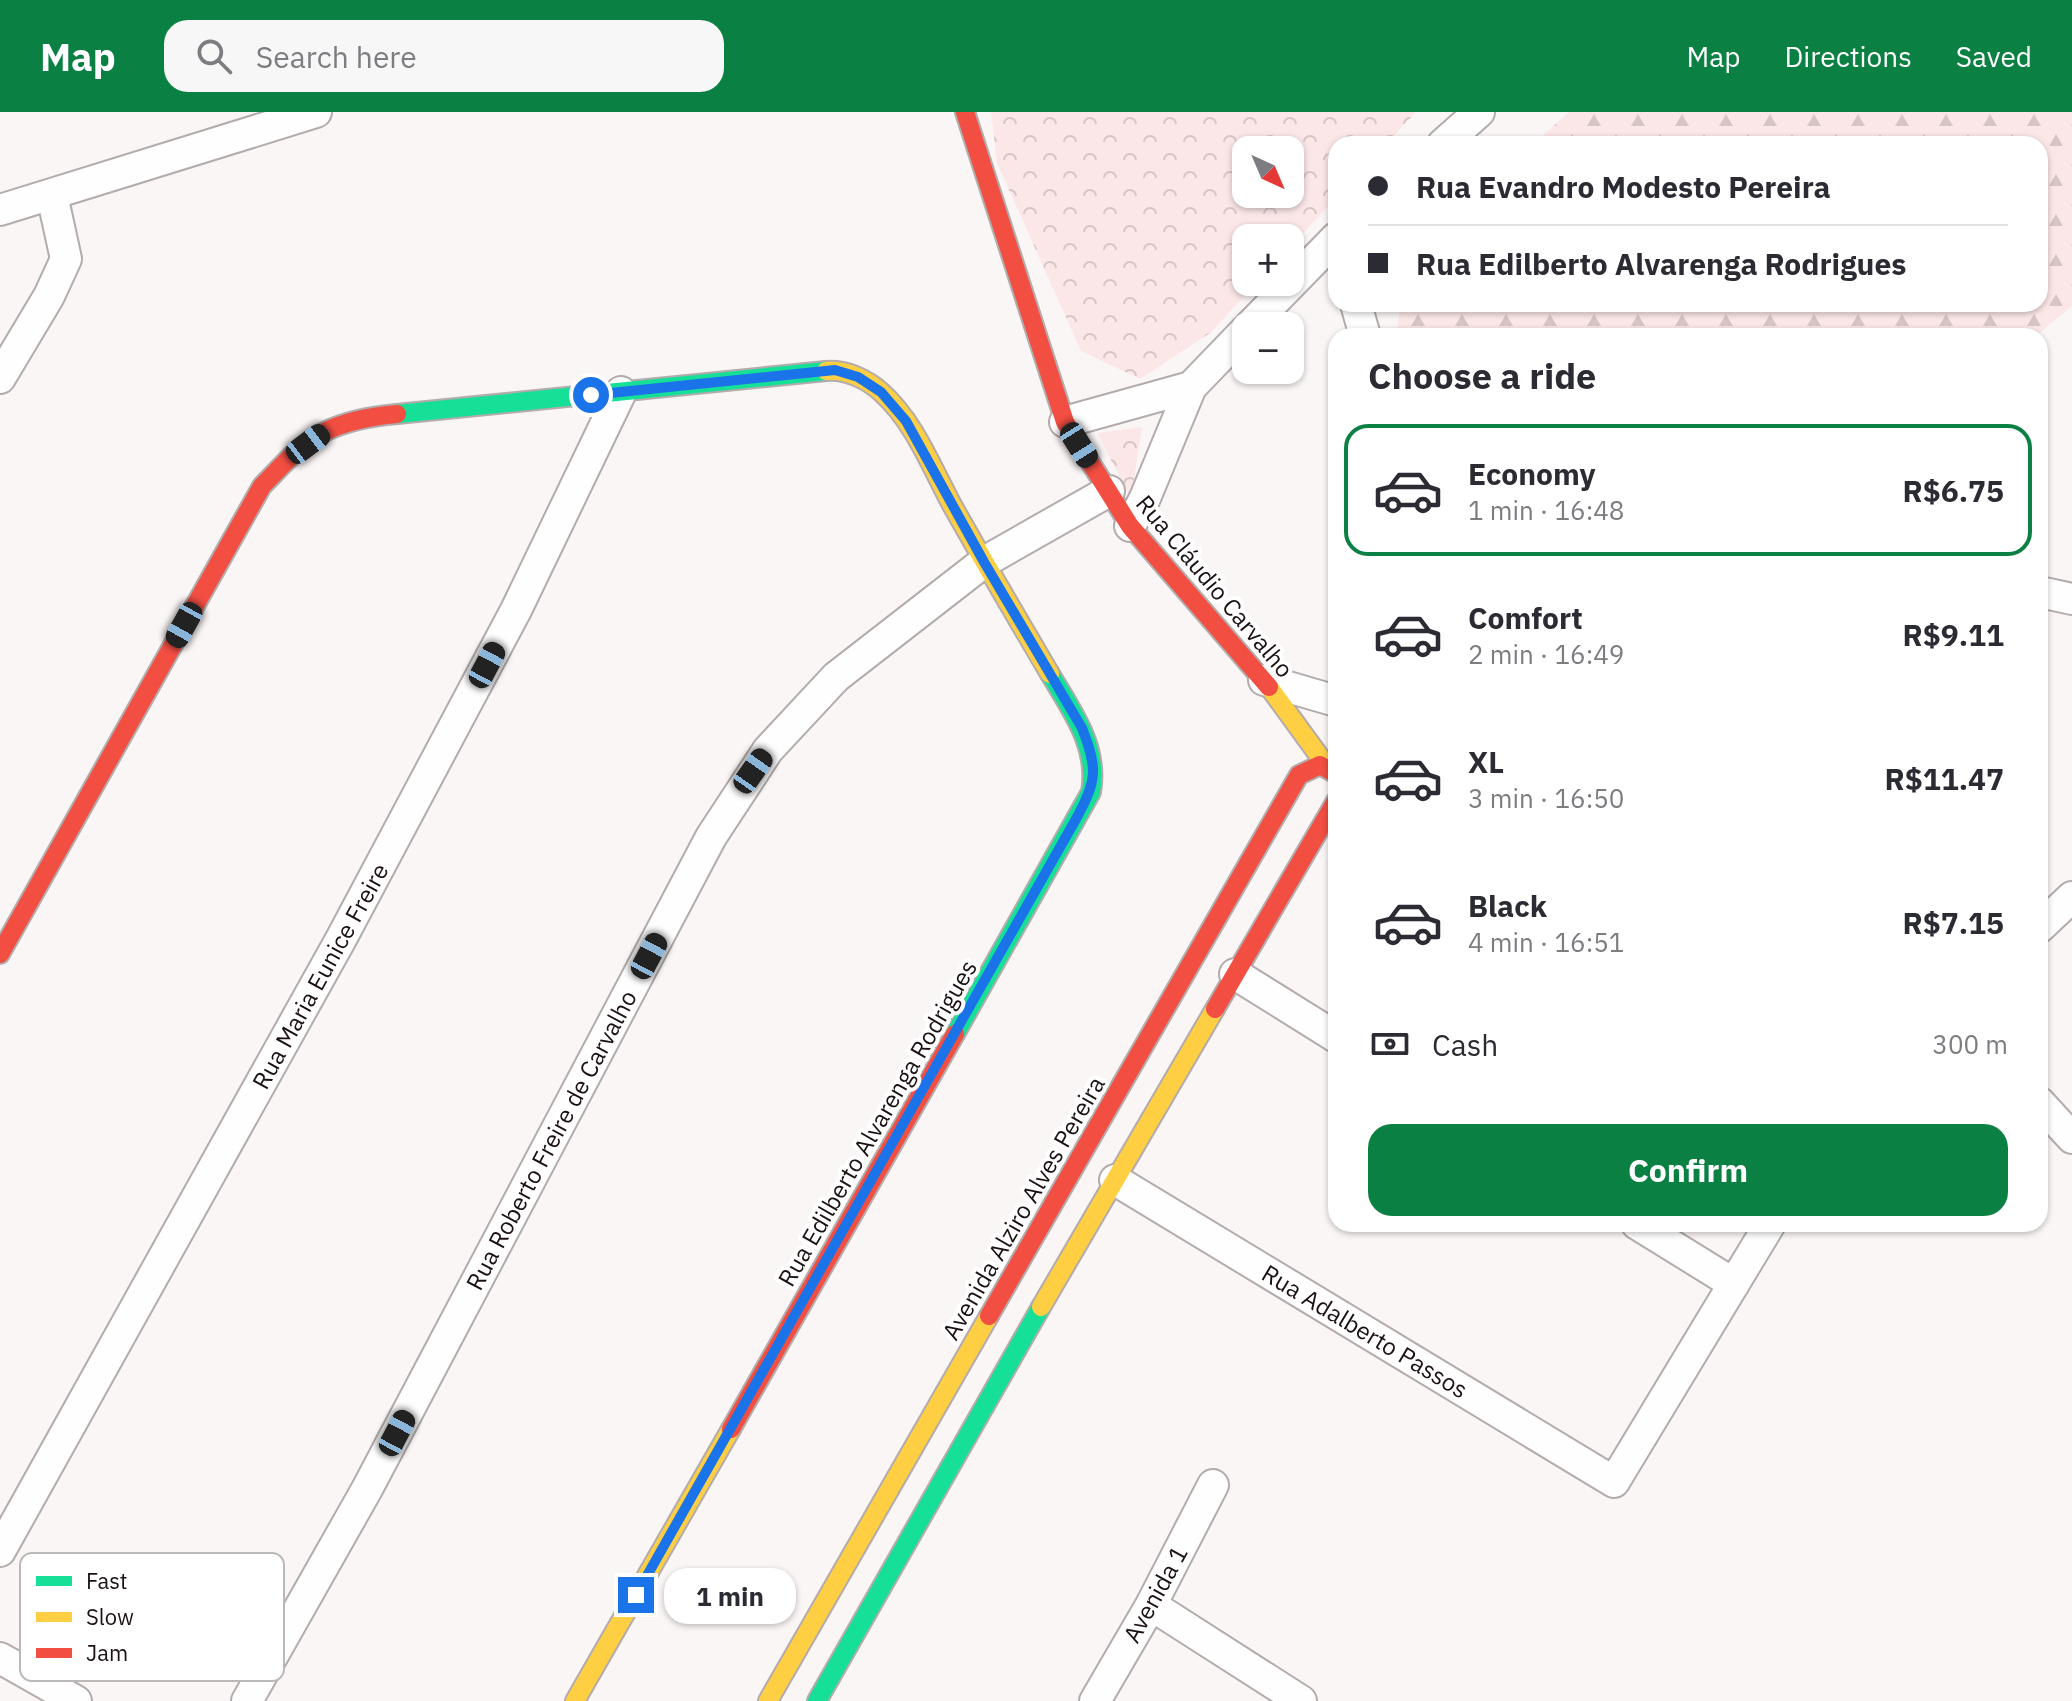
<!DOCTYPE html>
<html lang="en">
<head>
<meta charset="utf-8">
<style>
  body { margin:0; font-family:"IBM Plex Sans",sans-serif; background:#f7f7f7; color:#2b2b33; height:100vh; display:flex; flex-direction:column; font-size:30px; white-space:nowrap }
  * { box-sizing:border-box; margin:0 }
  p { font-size:26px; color:#7c7c81 }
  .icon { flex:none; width:44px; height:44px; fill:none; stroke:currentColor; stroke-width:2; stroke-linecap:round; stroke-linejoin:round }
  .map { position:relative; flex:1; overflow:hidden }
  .side { position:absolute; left:1328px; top:216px; width:720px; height:904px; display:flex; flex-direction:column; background:#fff; border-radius:24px; box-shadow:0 2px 6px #0004 }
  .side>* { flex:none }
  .guide { position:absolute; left:1328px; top:24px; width:720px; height:176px; border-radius:24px; box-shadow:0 2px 6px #0004; display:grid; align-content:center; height:176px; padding:0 40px; background:#fff }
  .needle { width:52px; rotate:136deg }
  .tools { position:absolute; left:1232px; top:24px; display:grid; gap:16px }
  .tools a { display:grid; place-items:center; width:72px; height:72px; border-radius:16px; background:#fff; box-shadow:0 2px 6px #0004; font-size:40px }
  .end { position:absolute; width:36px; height:36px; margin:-18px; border:10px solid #1a73e8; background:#fff; box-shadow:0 0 0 4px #fff }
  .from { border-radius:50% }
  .bubble { position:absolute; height:56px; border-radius:24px; background:#fff; box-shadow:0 2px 6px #0004; font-size:26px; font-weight:700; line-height:56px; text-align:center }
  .car { position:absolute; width:24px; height:48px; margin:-24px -12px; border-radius:10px; box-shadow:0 0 6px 2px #0007; background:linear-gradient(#222 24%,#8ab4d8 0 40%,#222 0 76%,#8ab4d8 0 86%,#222 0) }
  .guide b { display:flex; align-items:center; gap:28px; height:76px; font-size:30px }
  .guide b+b { border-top:2px solid #e1e1e2 }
  .guide i { width:20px; height:20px; background:#2b2b33 }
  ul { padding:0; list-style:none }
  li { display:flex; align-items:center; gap:24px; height:132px; margin:0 16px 12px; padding:0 24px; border:4px solid transparent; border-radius:24px }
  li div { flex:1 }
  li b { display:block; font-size:30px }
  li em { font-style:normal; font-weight:700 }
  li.selected { border-color:#0b8043 }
  li>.icon { width:72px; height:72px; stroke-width:1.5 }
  h2 { padding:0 40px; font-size:36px; line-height:96px }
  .pay { display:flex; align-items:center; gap:20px; height:88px; padding:0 40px; font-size:30px }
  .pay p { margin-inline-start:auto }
  .primary-button { display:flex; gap:16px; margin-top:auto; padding:16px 40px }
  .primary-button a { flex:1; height:92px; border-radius:24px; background:#0b8043; color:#fff; font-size:32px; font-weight:700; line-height:92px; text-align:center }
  header { display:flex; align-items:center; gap:48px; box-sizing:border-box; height:112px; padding:0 40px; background:#0b8043; color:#fff }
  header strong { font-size:38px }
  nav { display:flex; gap:44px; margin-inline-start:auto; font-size:28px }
  .search { width:560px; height:72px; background:#f7f7f7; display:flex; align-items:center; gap:20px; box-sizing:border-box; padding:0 28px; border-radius:24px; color:#7c7c81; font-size:30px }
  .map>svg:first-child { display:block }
</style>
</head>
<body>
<header>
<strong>Map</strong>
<div class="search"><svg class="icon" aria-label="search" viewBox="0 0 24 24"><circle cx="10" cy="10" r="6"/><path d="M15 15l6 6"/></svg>Search here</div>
<nav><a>Map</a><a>Directions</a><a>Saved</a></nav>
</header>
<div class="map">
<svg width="2072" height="1589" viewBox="0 0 2072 1589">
  <defs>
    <pattern id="forest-firs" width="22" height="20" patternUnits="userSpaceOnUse" patternTransform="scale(2)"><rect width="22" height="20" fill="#fce7e8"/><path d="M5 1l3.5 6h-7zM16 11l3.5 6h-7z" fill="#d7c5c6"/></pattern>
    <pattern id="park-crowns" width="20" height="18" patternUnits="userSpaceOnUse" patternTransform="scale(2)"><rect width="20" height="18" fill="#fce7e8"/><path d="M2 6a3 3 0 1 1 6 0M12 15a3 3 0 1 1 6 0" fill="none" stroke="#d7c5c6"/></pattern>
  </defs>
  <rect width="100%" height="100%" fill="#fbf6f6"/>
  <path fill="url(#forest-firs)" d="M 1569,0 L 2072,0 L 2072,194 L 2036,224 L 1396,224 L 1401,192 L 2040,192 L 2040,32 L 1534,32 Z"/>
  <path fill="url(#park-crowns)" fill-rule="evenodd" d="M 991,0 L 1416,0 L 1386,32 L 1336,32 L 1336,86 L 1290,135 L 1290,126 L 1246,126 L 1246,170 L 1258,170 L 1210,221 L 1140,267 L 1081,239 L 997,51 ZM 1246,38 L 1290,38 L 1290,82 L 1246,82 Z
    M 1142,315 L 1131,387 L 1097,321 Z"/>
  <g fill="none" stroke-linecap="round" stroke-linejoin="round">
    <defs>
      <path id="street" d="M 1443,32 L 1479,0
        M 0,98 L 316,0
        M 1356,192 L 1365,224
        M 1250,214 L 1336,126
        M 0,266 L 49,184 L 66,147 L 52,83
        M 1065,310 L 1191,275
        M 1130,414 L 1145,386 L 1191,275 L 1246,218
        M 2040,480 L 2072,487
        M 1264,568 L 1336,589
        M 2040,815 L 2072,785
        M 1235,862 L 1336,925
        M 2040,991 L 2072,1026
        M 1115,1068 L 1614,1370 L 1770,1112
        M 1637,1112 L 1734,1172
        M 0,1439 L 341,827 L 516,498 L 621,280
        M 1151,1493 L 1301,1589
        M 0,1546 L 76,1589
        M 247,1589 L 367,1377 L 711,725 L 768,638 L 836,565 L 984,450 L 1109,379
        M 1095,1589 L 1151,1493 L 1213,1373"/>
      <path id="fast" d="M 397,302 L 826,259
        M 955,922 L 1091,680 C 1099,635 1072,599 1050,562
        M 817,1589 L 1041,1195"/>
      <path id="slow" d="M 826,259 C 845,257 867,267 881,280 C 914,309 932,356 952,393 C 984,450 1017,506 1050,562
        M 1269,575 L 1328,656
        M 1041,1195 L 1215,897
        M 575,1589 L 731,1317
        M 768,1589 L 989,1204"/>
      <path id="jam" d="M 965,0 L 1065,310 L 1130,414 L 1269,575
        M 0,842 L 262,374 C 281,355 300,332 324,320 C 346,309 374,304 397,302
        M 1215,897 L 1336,689
        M 989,1204 L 1299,663 L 1320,653 L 1336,662
        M 731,1317 L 955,922"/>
    </defs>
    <use href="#street" stroke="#b3abac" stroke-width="34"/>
    <use href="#fast" stroke="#b3abac" stroke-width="22"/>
    <use href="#slow" stroke="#b3abac" stroke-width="22"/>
    <use href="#jam" stroke="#b3abac" stroke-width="22"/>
    <use href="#street" stroke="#fefefe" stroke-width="30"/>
    <use href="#fast" stroke="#16e098" stroke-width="18"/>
    <use href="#slow" stroke="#ffcf43" stroke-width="18"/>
    <use href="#jam" stroke="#f24e42" stroke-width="18"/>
  </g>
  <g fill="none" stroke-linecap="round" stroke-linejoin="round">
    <path stroke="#1a73e8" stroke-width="10" d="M 591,283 L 835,258 L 858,265 L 881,280 L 906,309 L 984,450 L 1082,616 C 1098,657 1097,669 1076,707 L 636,1483"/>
  </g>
  <g text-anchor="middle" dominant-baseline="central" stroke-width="8" stroke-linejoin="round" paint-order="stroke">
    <g font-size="24" fill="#1c1112" stroke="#fff">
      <text transform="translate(1215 474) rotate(50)">Rua Cláudio Carvalho</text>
      <text transform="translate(320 864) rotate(-61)">Rua Maria Eunice Freire</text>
      <text transform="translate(877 1011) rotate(-60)">Rua Edilberto Alvarenga Rodrigues</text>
      <text transform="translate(551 1028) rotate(-62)">Rua Roberto Freire de Carvalho</text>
      <text transform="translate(1023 1096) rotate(-60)">Avenida Alziro Alves Pereira</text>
      <text transform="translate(1365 1219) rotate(31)">Rua Adalberto Passos</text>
      <text transform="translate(1155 1482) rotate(-61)">Avenida 1</text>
    </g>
  </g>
  <rect x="20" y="1441" width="264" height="128" rx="12" fill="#fff" stroke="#bbb8b8" stroke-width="2"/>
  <rect x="36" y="1464" width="36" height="10" fill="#16e098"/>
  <rect x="36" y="1500" width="36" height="10" fill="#ffcf43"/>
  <rect x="36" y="1536" width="36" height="10" fill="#f24e42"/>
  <g font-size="22" fill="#1c1112">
    <text x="86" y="1477">Fast</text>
    <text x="86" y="1513">Slow</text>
    <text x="86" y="1549">Jam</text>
  </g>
</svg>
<div class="tools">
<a><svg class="needle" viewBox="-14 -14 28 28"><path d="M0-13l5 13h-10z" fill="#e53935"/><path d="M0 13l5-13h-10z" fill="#7c7c81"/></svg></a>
<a>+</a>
<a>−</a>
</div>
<i class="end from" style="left:591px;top:283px"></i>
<i class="end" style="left:636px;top:1483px"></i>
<div class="bubble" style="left:664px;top:1456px;width:132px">1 min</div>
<i class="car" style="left:308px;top:332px;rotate:53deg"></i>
<i class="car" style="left:1079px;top:333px;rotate:148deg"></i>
<i class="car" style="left:184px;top:513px;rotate:209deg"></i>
<i class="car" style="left:487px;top:553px;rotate:28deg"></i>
<i class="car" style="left:753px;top:659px;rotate:35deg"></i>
<i class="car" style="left:649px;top:844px;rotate:28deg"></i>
<i class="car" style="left:397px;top:1321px;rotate:28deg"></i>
<div class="guide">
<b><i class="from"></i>Rua Evandro Modesto Pereira</b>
<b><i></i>Rua Edilberto Alvarenga Rodrigues</b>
</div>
<section class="side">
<h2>Choose a ride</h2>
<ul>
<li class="selected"><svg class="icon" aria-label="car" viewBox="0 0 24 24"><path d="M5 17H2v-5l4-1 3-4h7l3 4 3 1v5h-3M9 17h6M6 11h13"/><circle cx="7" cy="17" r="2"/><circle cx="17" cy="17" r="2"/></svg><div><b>Economy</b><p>1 min · 16:48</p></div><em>R$6.75</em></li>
<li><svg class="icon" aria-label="car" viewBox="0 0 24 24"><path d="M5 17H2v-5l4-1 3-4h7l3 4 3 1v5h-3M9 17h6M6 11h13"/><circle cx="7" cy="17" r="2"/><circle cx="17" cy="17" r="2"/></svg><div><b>Comfort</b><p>2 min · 16:49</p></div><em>R$9.11</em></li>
<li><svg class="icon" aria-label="car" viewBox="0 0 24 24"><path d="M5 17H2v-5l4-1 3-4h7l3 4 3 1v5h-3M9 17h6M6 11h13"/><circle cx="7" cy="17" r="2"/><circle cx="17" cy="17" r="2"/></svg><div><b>XL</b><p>3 min · 16:50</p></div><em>R$11.47</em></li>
<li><svg class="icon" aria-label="car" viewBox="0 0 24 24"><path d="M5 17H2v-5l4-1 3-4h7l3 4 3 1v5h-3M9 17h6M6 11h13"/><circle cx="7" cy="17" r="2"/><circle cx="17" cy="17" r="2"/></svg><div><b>Black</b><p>4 min · 16:51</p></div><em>R$7.15</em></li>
</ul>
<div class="pay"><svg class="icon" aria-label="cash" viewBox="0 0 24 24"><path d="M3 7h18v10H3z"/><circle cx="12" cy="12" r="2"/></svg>Cash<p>300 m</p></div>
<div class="primary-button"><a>Confirm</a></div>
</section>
</div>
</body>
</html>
